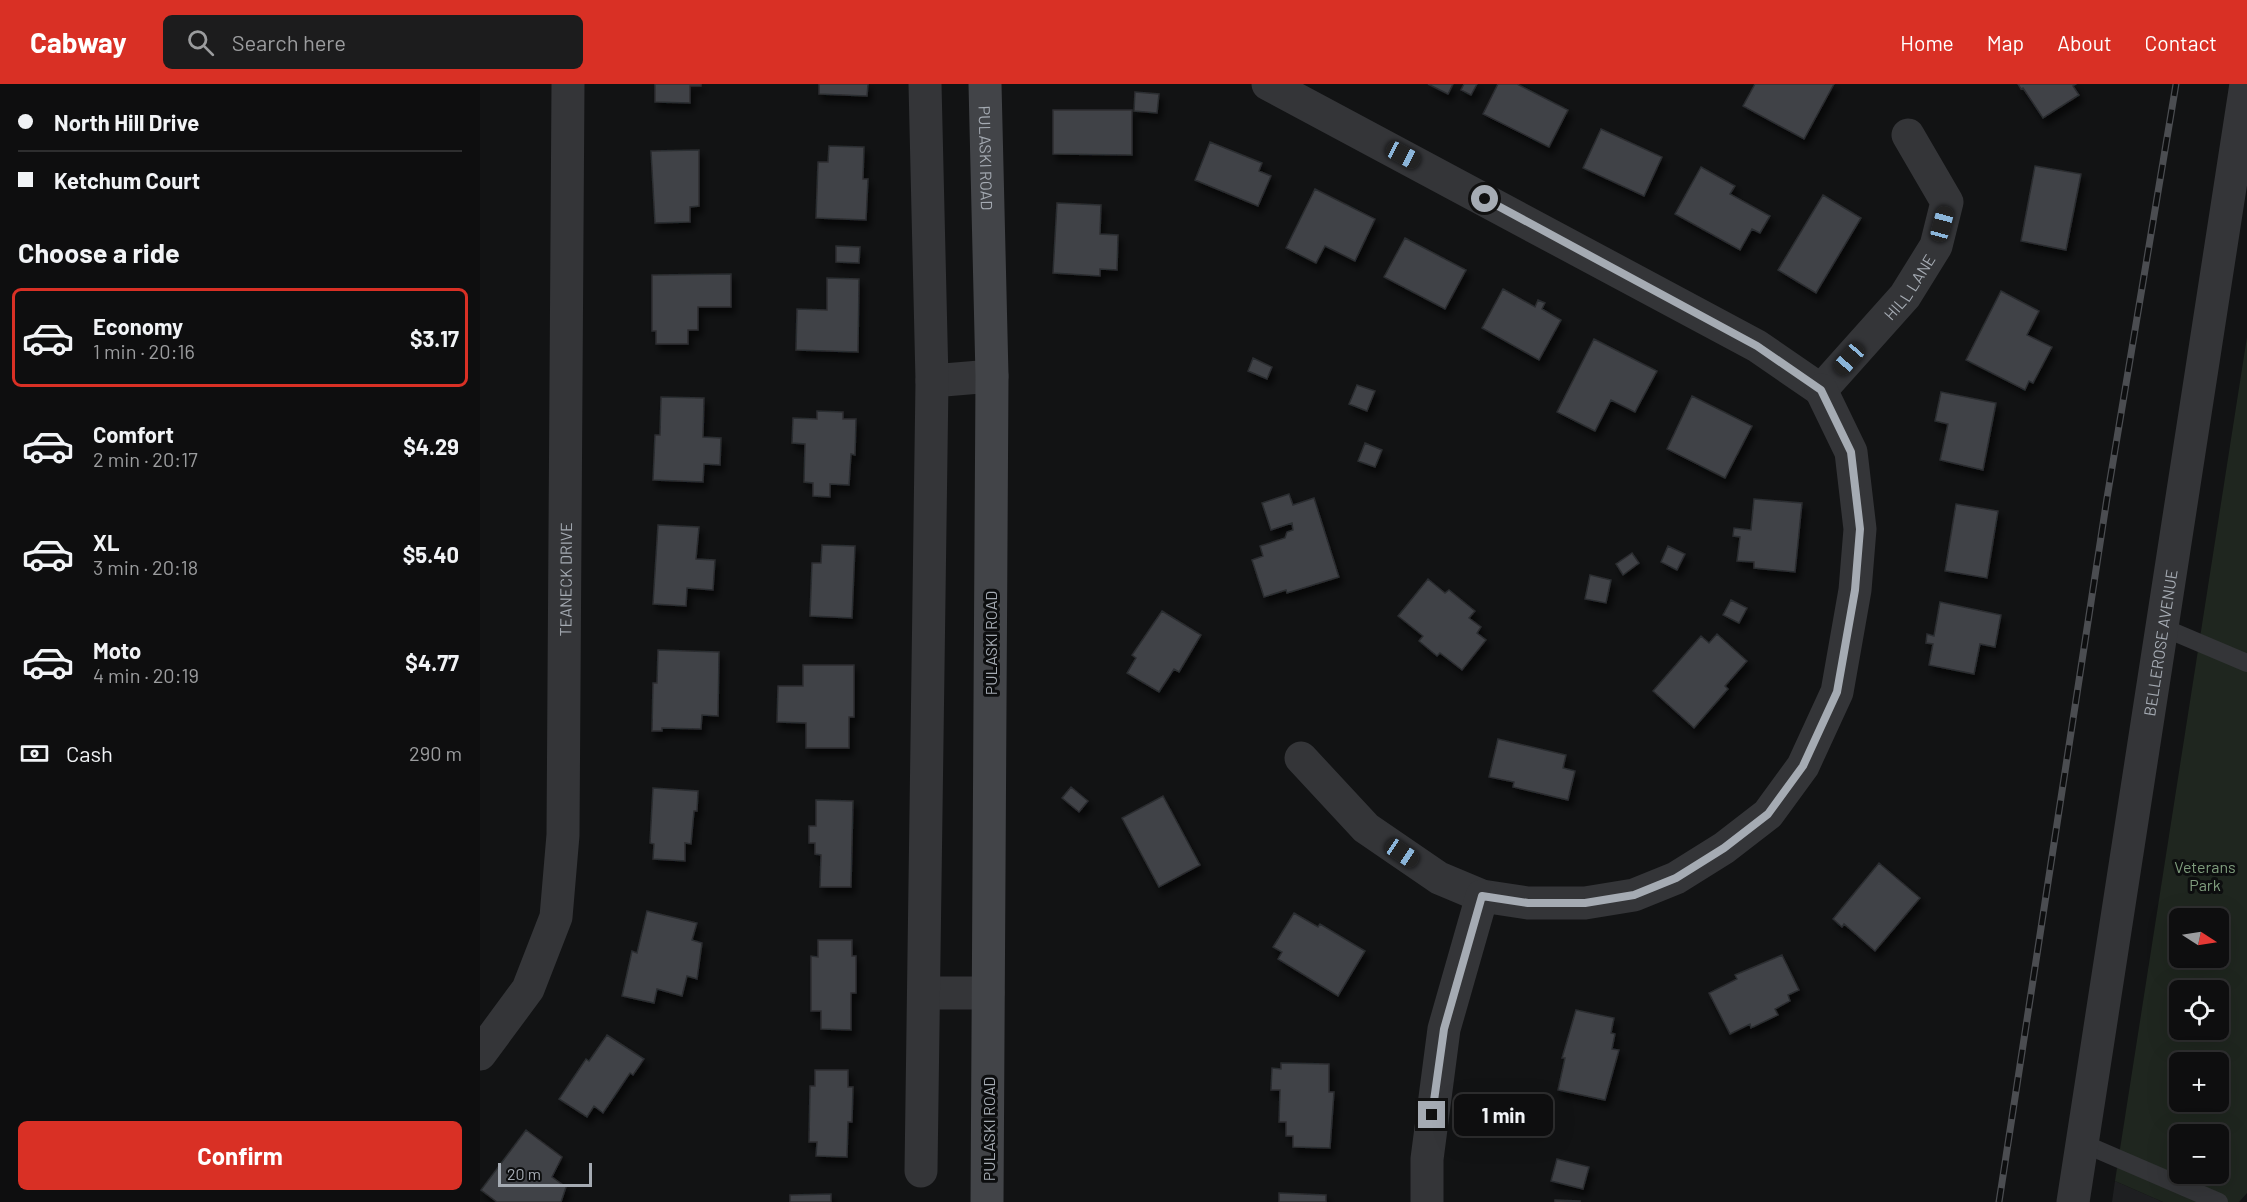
<!DOCTYPE html>
<html lang="en">
<head>
<meta charset="utf-8">
<style>
  body { margin:0; font-family:Barlow,sans-serif; background:#1c1c1d; color:#f1f3f6; height:100vh; display:flex; flex-direction:column; font-size:22px; white-space:nowrap }
  * { box-sizing:border-box; margin:0 }
  p { font-size:20px; color:#9b9c9e }
  .icon { flex:none; width:33px; height:33px; fill:none; stroke:currentColor; stroke-width:2; stroke-linecap:round; stroke-linejoin:round }
  .map { position:relative; flex:1; overflow:hidden }
  .sheet { display:flex; flex-direction:column; background:#0e0e0f; width:480px }
  .sheet>* { flex:none }
  .banner { display:grid; align-content:center; height:132px; padding:0 18px; background:#0e0e0f }
  .needle { width:39px; rotate:102deg }
  .fabs { position:absolute; left:1689px; top:824px; display:grid; gap:12px }
  .fabs a { display:grid; place-items:center; width:60px; height:60px; border-radius:9px; background:#0e0e0f; box-shadow:0 6px 24px #0002,0 0 0 2px #2e2e2f; font-size:30px }
  .scale { position:absolute; left:18px; bottom:15px; width:94px; box-sizing:border-box; padding-left:6px; border:3px solid #a5abb3; border-top:0; font-size:16px; line-height:21px; white-space:nowrap; color:#a5abb3; -webkit-text-stroke:4px #0d0e0f; paint-order:stroke }
  .end { position:absolute; width:27px; height:27px; margin:-14px; border:8px solid #a5abb3; background:#111; box-shadow:0 0 0 3px #111 }
  .from { border-radius:50% }
  .bubble { position:absolute; height:42px; border-radius:9px; background:#0e0e0f; box-shadow:0 6px 24px #0002,0 0 0 2px #2e2e2f; font-size:20px; font-weight:700; line-height:42px; text-align:center }
  .car { position:absolute; width:18px; height:36px; margin:-18px -9px; border-radius:8px; box-shadow:0 0 4px 2px #0007; background:linear-gradient(#222 24%,#8ab4d8 0 40%,#222 0 76%,#8ab4d8 0 86%,#222 0) }
  .banner b { display:flex; align-items:center; gap:21px; height:57px; font-size:22px }
  .banner b+b { border-top:2px solid #2e2e2f }
  .banner i { width:15px; height:15px; background:#f1f3f6 }
  ul { padding:0; list-style:none }
  li { display:flex; align-items:center; gap:18px; height:99px; margin:0 12px 9px; padding:0 6px; border:3px solid transparent; border-radius:9px }
  li div { flex:1 }
  li b { display:block; font-size:22px }
  li em { font-style:normal; font-weight:700 }
  li.on { border-color:#d93025 }
  li>.icon { width:54px; height:54px; stroke-width:1.5 }
  h2 { padding:0 18px; font-size:27px; line-height:72px }
  .pay { display:flex; align-items:center; gap:15px; height:66px; padding:0 18px; font-size:22px }
  .pay p { margin-inline-start:auto }
  .action { display:flex; gap:12px; margin-top:auto; padding:12px 18px }
  .action a { flex:1; height:69px; border-radius:9px; background:#d93025; color:#fff; font-size:24px; font-weight:700; line-height:69px; text-align:center }
  header { display:flex; align-items:center; gap:36px; box-sizing:border-box; height:84px; padding:0 30px; background:#d93025; color:#fff }
  header strong { font-size:28px }
  nav { display:flex; gap:33px; margin-inline-start:auto; font-size:21px }
  .search { width:420px; height:54px; background:#1c1c1d; display:flex; align-items:center; gap:15px; box-sizing:border-box; padding:0 21px; border-radius:9px; color:#9b9c9e; font-size:22px }
  main { display:flex; flex:1; min-height:0 }
  .map>svg:first-child { display:block }
</style>
</head>
<body>
<header>
<strong>Cabway</strong>
<div class="search"><svg class="icon" aria-label="search" viewBox="0 0 24 24"><circle cx="10" cy="10" r="6"/><path d="M15 15l6 6"/></svg>Search here</div>
<nav><a>Home</a><a>Map</a><a>About</a><a>Contact</a></nav>
</header>
<main>
<section class="sheet">
<div class="banner">
<b><i class="from"></i>North Hill Drive</b>
<b><i></i>Ketchum Court</b>
</div>
<h2>Choose a ride</h2>
<ul>
<li class="on"><svg class="icon" aria-label="car" viewBox="0 0 24 24"><path d="M5 17H2v-5l4-1 3-4h7l3 4 3 1v5h-3M9 17h6M6 11h13"/><circle cx="7" cy="17" r="2"/><circle cx="17" cy="17" r="2"/></svg><div><b>Economy</b><p>1 min · 20:16</p></div><em>$3.17</em></li>
<li><svg class="icon" aria-label="car" viewBox="0 0 24 24"><path d="M5 17H2v-5l4-1 3-4h7l3 4 3 1v5h-3M9 17h6M6 11h13"/><circle cx="7" cy="17" r="2"/><circle cx="17" cy="17" r="2"/></svg><div><b>Comfort</b><p>2 min · 20:17</p></div><em>$4.29</em></li>
<li><svg class="icon" aria-label="car" viewBox="0 0 24 24"><path d="M5 17H2v-5l4-1 3-4h7l3 4 3 1v5h-3M9 17h6M6 11h13"/><circle cx="7" cy="17" r="2"/><circle cx="17" cy="17" r="2"/></svg><div><b>XL</b><p>3 min · 20:18</p></div><em>$5.40</em></li>
<li><svg class="icon" aria-label="car" viewBox="0 0 24 24"><path d="M5 17H2v-5l4-1 3-4h7l3 4 3 1v5h-3M9 17h6M6 11h13"/><circle cx="7" cy="17" r="2"/><circle cx="17" cy="17" r="2"/></svg><div><b>Moto</b><p>4 min · 20:19</p></div><em>$4.77</em></li>
</ul>
<div class="pay"><svg class="icon" aria-label="cash" viewBox="0 0 24 24"><path d="M3 7h18v10H3z"/><circle cx="12" cy="12" r="2"/></svg>Cash<p>290 m</p></div>
<div class="action"><a>Confirm</a></div>
</section>
<div class="map">
<svg width="1767" height="1118" viewBox="0 0 1767 1118">
  <defs>
    <filter id="shadow"><feDropShadow dx="3.5" dy="6" stdDeviation="3" flood-color="#0009"/></filter>
  </defs>
  <rect width="100%" height="100%" fill="#121314"/>
  <path fill="#1e1f21" d="M 1635,1097 L 1683,1118 L 1632,1118 Z"/>
  <path fill="#1f261f" fill-rule="evenodd" d="M 1767,253 L 1767,1109 L 1759,1118 L 1683,1118 L 1635,1097 ZM 1700,834 L 1738,834 L 1738,873 L 1700,873 ZM 1700,906 L 1738,906 L 1738,945 L 1700,945 ZM 1700,978 L 1738,978 L 1738,1017 L 1700,1017 ZM 1700,1050 L 1738,1050 L 1738,1089 L 1700,1089 Z"/>
  <path fill="#414347" stroke="#2c2d30" stroke-width="1.5" filter="url(#shadow)" d="M 175,0 L 221,0 L 221,2 L 210,2 L 210,19 L 175,18 Z
    M 339,0 L 388,0 L 387,12 L 339,10 Z
    M 948,0 L 973,0 L 968,10 Z
    M 984,0 L 983,0 L 997,0 L 991,11 L 981,6 Z
    M 1018,0 L 1037,0 L 1088,26 L 1069,63 L 1003,30 Z
    M 1275,0 L 1354,0 L 1324,55 L 1263,22 Z
    M 1538,0 L 1596,0 L 1593,2 L 1599,11 L 1563,34 L 1543,4 L 1541,5 Z
    M 655,8 L 679,10 L 677,29 L 654,27 Z
    M 573,26 L 652,26 L 652,71 L 573,70 Z
    M 1121,45 L 1182,73 L 1164,112 L 1103,84 Z
    M 730,58 L 782,79 L 779,87 L 791,92 L 778,122 L 715,96 Z
    M 349,62 L 384,63 L 383,95 L 388,95 L 386,136 L 336,134 L 338,78 L 348,78 Z
    M 219,66 L 219,122 L 210,123 L 210,138 L 175,139 L 171,67 Z
    M 1555,82 L 1601,90 L 1586,166 L 1541,157 Z
    M 1221,83 L 1255,102 L 1250,110 L 1290,132 L 1280,149 L 1272,145 L 1260,166 L 1195,130 Z
    M 835,105 L 895,135 L 875,177 L 845,162 L 836,179 L 806,164 Z
    M 1343,111 L 1381,134 L 1336,209 L 1298,186 Z
    M 577,119 L 621,121 L 620,150 L 638,151 L 637,186 L 620,185 L 620,192 L 573,189 Z
    M 925,154 L 986,186 L 965,225 L 904,193 Z
    M 356,162 L 380,163 L 379,179 L 356,178 Z
    M 251,190 L 251,223 L 218,223 L 218,246 L 208,246 L 208,260 L 176,260 L 176,247 L 172,247 L 172,191 Z
    M 347,194 L 379,195 L 378,268 L 316,266 L 317,225 L 347,226 Z
    M 1023,205 L 1055,223 L 1058,216 L 1065,219 L 1062,225 L 1081,236 L 1059,276 L 1002,244 Z
    M 1521,207 L 1559,227 L 1547,251 L 1572,263 L 1553,299 L 1549,297 L 1545,306 L 1486,276 Z
    M 1114,255 L 1177,287 L 1155,328 L 1131,316 L 1115,347 L 1077,328 Z
    M 773,274 L 792,283 L 787,295 L 768,287 Z
    M 877,301 L 895,307 L 887,327 L 869,320 Z
    M 1461,308 L 1516,319 L 1503,386 L 1460,376 L 1468,340 L 1455,337 Z
    M 1212,312 L 1272,342 L 1245,394 L 1187,365 Z
    M 181,313 L 224,314 L 223,353 L 241,354 L 240,381 L 224,380 L 223,398 L 173,396 L 175,351 L 180,351 Z
    M 337,327 L 363,328 L 363,335 L 376,335 L 375,371 L 371,370 L 369,401 L 350,400 L 350,413 L 333,412 L 333,399 L 324,398 L 325,360 L 312,359 L 313,334 L 337,335 Z
    M 885,359 L 902,366 L 895,383 L 878,377 Z
    M 809,410 L 813,421 L 834,414 L 859,493 L 807,509 L 806,506 L 784,513 L 772,476 L 783,472 L 780,462 L 805,454 L 807,448 L 813,446 L 812,439 L 791,446 L 782,419 Z
    M 1274,415 L 1322,419 L 1315,488 L 1274,484 L 1274,478 L 1257,477 L 1260,453 L 1253,452 L 1254,444 L 1271,446 Z
    M 1476,420 L 1518,427 L 1507,494 L 1465,487 Z
    M 178,441 L 219,443 L 216,475 L 235,476 L 233,506 L 207,504 L 206,522 L 173,520 Z
    M 342,461 L 375,462 L 372,534 L 330,532 L 332,479 L 341,479 Z
    M 1188,462 L 1205,470 L 1197,486 L 1181,478 Z
    M 1152,469 L 1159,479 L 1143,491 L 1136,480 Z
    M 1110,491 L 1131,496 L 1126,519 L 1105,515 Z
    M 948,495 L 965,509 L 969,506 L 995,527 L 989,534 L 1001,543 L 997,549 L 1006,556 L 982,586 L 960,569 L 957,572 L 939,557 L 943,552 L 918,532 Z
    M 1251,516 L 1267,524 L 1259,539 L 1243,531 Z
    M 1460,518 L 1521,531 L 1515,563 L 1500,560 L 1494,590 L 1449,581 L 1453,560 L 1446,559 L 1447,550 L 1454,552 Z
    M 682,527 L 721,551 L 699,588 L 694,585 L 679,608 L 647,589 L 656,574 L 652,571 Z
    M 1237,550 L 1267,577 L 1245,602 L 1248,605 L 1214,644 L 1173,607 L 1221,552 L 1229,559 Z
    M 178,566 L 239,568 L 238,632 L 222,631 L 221,645 L 182,644 L 182,647 L 172,647 L 173,599 L 177,599 Z
    M 323,581 L 374,581 L 374,633 L 369,633 L 369,664 L 326,664 L 326,639 L 297,638 L 298,602 L 323,602 Z
    M 1018,655 L 1086,671 L 1083,684 L 1095,687 L 1088,716 L 1033,703 L 1034,698 L 1009,693 Z
    M 591,703 L 608,717 L 599,728 L 582,714 Z
    M 173,704 L 218,707 L 217,727 L 214,727 L 211,760 L 205,759 L 205,777 L 173,775 L 174,760 L 170,759 Z
    M 683,712 L 720,781 L 679,803 L 642,734 Z
    M 336,716 L 373,717 L 371,803 L 340,803 L 341,771 L 335,770 L 335,759 L 329,759 L 329,742 L 336,742 Z
    M 1399,779 L 1440,814 L 1395,867 L 1364,840 L 1362,843 L 1353,835 Z
    M 167,827 L 217,839 L 212,856 L 222,859 L 217,895 L 207,892 L 202,912 L 177,905 L 174,919 L 142,912 L 152,867 L 157,869 Z
    M 814,829 L 838,843 L 840,840 L 885,867 L 858,912 L 798,875 L 802,868 L 793,863 Z
    M 338,856 L 372,856 L 372,872 L 376,872 L 376,909 L 371,909 L 371,946 L 341,945 L 341,927 L 331,927 L 331,872 L 338,873 Z
    M 1302,871 L 1319,906 L 1308,911 L 1310,917 L 1295,925 L 1298,931 L 1271,944 L 1270,940 L 1250,950 L 1229,909 L 1257,895 L 1255,891 Z
    M 1096,926 L 1134,934 L 1131,949 L 1135,950 L 1132,965 L 1139,966 L 1125,1016 L 1078,1006 L 1085,974 L 1082,974 Z
    M 127,951 L 164,975 L 153,991 L 150,989 L 123,1029 L 114,1022 L 107,1033 L 79,1015 L 106,975 L 109,977 Z
    M 801,979 L 849,980 L 849,1008 L 854,1008 L 850,1064 L 813,1063 L 813,1052 L 806,1052 L 806,1038 L 799,1038 L 800,1006 L 791,1006 L 792,984 L 801,985 Z
    M 335,986 L 368,986 L 368,1003 L 373,1003 L 372,1038 L 368,1038 L 367,1073 L 336,1072 L 337,1058 L 329,1058 L 330,1002 L 335,1002 Z
    M 46,1046 L 82,1073 L 72,1093 L 86,1103 L 81,1118 L 17,1118 L 1,1106 Z
    M 1077,1075 L 1109,1083 L 1103,1105 L 1071,1097 Z
    M 799,1109 L 846,1111 L 846,1118 L 799,1118 Z
    M 351,1110 L 351,1118 L 310,1118 L 310,1111 Z
    M 1075,1116 L 1100,1117 L 1100,1118 L 1075,1118 Z"/>
  <g fill="none" stroke-linecap="round" stroke-linejoin="round">
    <path stroke="#343538" stroke-width="18" d="M 1682,543 L 1767,579
      M 1602,1059 L 1739,1118"/>
    <g stroke="#343538" stroke-width="33">
      <path d="M 788,0 L 1277,262 L 1341,306"/>
      <path d="M 452,297 L 512,292"/>
      <path id="s1" d="M 1341,306 L 1425,212 L 1456,162 L 1467,118 L 1428,51"/>
      <path d="M 821,674 L 886,744 L 959,794 L 1002,812 L 1048,819 L 1105,819 L 1154,811 L 1196,794 L 1244,764 L 1288,730 L 1323,682 L 1357,608 L 1375,506 L 1380,445 L 1371,368 L 1341,306"/>
      <path d="M 445,909 L 508,909"/>
      <path id="s2" d="M 0,970 L 48,905 L 76,833 L 83,751 L 88,0"/>
      <path d="M 441,1087 L 452,297 L 445,0"/>
      <path d="M 947,1118 L 947,1075 L 964,945 L 1002,812"/>
    </g>
    <path stroke="#343538" stroke-width="33" id="s3" d="M 1593,1118 L 1766,0"/>
    <path stroke="#424448" stroke-width="33" id="s4" d="M 505,0 L 512,292 L 507,1118"/>
    <defs>
      <path id="rail" d="M 1519,1118 L 1627,414 L 1696,0"/>
    </defs>
    <use href="#rail" stroke="#4b4d51" stroke-width="7"/>
    <use href="#rail" stroke="#0d0e0f" stroke-width="4.5" stroke-dasharray="14" stroke-linecap="butt"/>
  </g>
  <g fill="none" stroke-linecap="round" stroke-linejoin="round">
    <path stroke="#a5abb3" stroke-width="8" d="M 952,1031 L 964,945 L 1002,812 L 1048,819 L 1105,819 L 1154,811 L 1196,794 L 1244,764 L 1288,730 L 1323,682 L 1357,608 L 1375,506 L 1380,445 L 1371,368 L 1341,306 L 1277,262 L 1005,115"/>
  </g>
  <g text-anchor="middle" dominant-baseline="central" stroke-width="6" stroke-linejoin="round" paint-order="stroke">
    <g font-size="16" fill="#a5abb3" stroke="#0d0e0f">
      <text stroke="none"><textPath href="#s4" startOffset="74">PULASKI ROAD</textPath></text>
      <text stroke="none"><textPath href="#s1" startOffset="136">HILL LANE</textPath></text>
      <text stroke="none"><textPath href="#s2" startOffset="496">TEANECK DRIVE</textPath></text>
      <text transform="translate(510 559) rotate(-90)">PULASKI ROAD</text>
      <text stroke="none"><textPath href="#s3" startOffset="566">BELLEROSE AVENUE</textPath></text>
      <text transform="translate(508 1045) rotate(-90)">PULASKI ROAD</text>
    </g>
    <g font-size="16" fill="#7f9d7d" stroke="#0d0e0f">
      <text x="1725" y="782">Veterans<tspan x="1725" dy="18">Park</tspan></text>
    </g>
  </g>
</svg>
<div class="fabs">
<a><svg class="needle" viewBox="-14 -14 28 28"><path d="M0-13l5 13h-10z" fill="#e53935"/><path d="M0 13l5-13h-10z" fill="#9b9c9e"/></svg></a>
<a><svg class="icon" aria-label="locate" viewBox="0 0 24 24"><circle cx="12" cy="12" r="6"/><path d="M12 2v4M12 18v4M2 12h4M18 12h4"/></svg></a>
<a>+</a>
<a>−</a>
</div>
<div class="scale">20 m</div>
<i class="end from" style="left:1005px;top:115px"></i>
<i class="end" style="left:952px;top:1031px"></i>
<div class="bubble" style="left:974px;top:1010px;width:99px">1 min</div>
<i class="car" style="left:923px;top:71px;rotate:118deg"></i>
<i class="car" style="left:1462px;top:140px;rotate:15deg"></i>
<i class="car" style="left:1369px;top:275px;rotate:221deg"></i>
<i class="car" style="left:922px;top:769px;rotate:124deg"></i>
</div>
</main>
</body>
</html>
